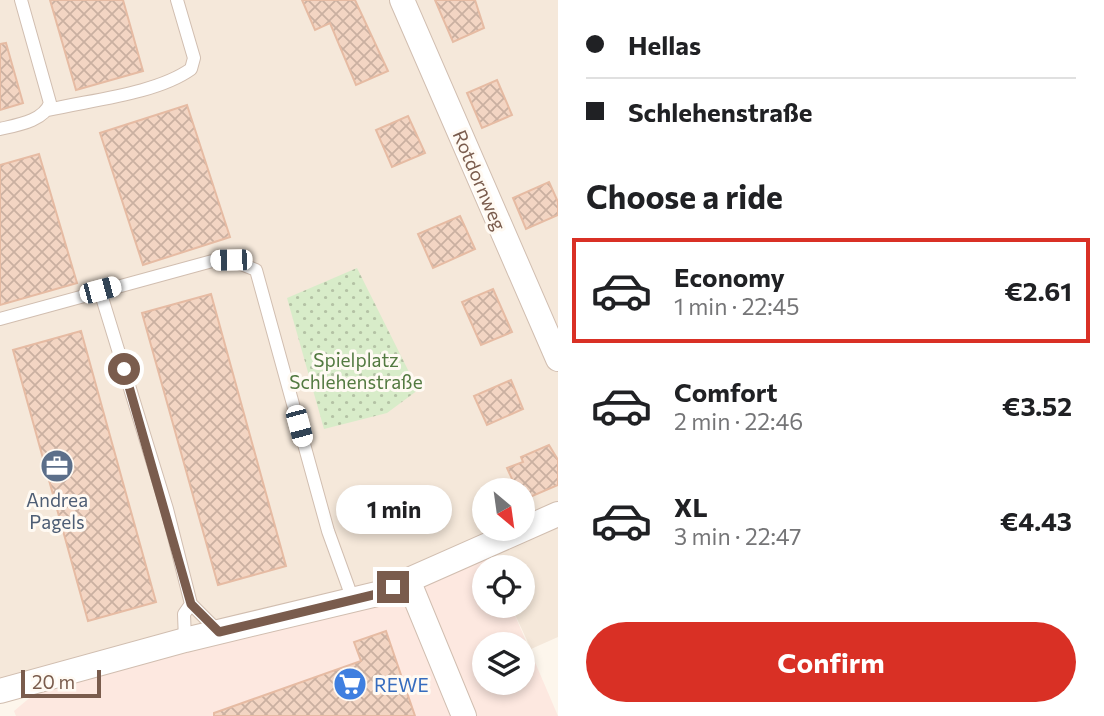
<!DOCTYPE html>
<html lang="en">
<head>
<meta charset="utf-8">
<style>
  body { margin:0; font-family:Commissioner,sans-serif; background:#f2f2f2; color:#202124; height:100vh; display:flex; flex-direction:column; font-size:26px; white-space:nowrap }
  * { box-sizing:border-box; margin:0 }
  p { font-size:23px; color:#757577 }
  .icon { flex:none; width:38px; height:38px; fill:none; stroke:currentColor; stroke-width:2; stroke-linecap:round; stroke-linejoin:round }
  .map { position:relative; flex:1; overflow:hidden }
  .side { display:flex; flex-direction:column; background:#fff; width:546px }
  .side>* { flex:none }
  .banner { display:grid; align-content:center; height:154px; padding:0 28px; background:#fff }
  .needle { width:46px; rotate:151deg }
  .controls { position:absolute; left:472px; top:478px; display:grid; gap:14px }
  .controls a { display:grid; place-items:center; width:63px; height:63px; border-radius:50%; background:#fff; box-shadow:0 4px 10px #0003; font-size:35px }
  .scale { position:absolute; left:21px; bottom:18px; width:80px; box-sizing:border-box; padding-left:7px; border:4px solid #7a5c4d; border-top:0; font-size:19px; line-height:24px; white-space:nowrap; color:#7a5c4d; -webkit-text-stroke:5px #fffaf3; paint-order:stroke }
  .end { position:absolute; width:32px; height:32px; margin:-16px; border:9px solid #7a5c4d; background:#fff; box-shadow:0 0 0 4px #fff }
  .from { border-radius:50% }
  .bubble { position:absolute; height:49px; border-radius:24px; background:#fff; box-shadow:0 4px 10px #0003; font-size:23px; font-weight:700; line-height:49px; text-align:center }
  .car { position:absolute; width:21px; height:42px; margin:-21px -10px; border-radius:9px; box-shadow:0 0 5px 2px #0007; background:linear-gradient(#fff 24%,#345 0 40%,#fff 0 76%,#345 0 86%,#fff 0) }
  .banner b { display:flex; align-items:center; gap:24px; height:66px; font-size:26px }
  .banner b+b { border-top:2px solid #e0e0e0 }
  .banner i { width:18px; height:18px; background:#202124 }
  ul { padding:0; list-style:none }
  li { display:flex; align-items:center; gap:21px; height:105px; margin:0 14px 10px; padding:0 14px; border:4px solid transparent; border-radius:0px }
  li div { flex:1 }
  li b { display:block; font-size:26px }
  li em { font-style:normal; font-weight:700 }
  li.on { border-color:#d93025 }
  li>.icon { width:63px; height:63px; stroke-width:1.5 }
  h2 { padding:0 28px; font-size:32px; line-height:84px }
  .cta { display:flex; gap:14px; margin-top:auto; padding:14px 28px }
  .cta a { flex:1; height:80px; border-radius:42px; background:#d93025; color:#fff; font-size:28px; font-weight:700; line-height:80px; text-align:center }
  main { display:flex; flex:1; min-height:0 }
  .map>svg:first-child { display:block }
</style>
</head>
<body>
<main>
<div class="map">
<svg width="558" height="716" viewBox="0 0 558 716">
  <defs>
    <pattern id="green-dots" width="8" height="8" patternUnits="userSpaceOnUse" patternTransform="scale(1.75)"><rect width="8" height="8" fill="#d8ecc9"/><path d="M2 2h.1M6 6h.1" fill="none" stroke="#b4c2a5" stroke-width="1.8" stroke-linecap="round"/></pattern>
    <pattern id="building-cross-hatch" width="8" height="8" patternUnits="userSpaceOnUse" patternTransform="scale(1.75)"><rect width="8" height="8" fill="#f3d5c3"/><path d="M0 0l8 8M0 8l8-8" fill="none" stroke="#cab0a1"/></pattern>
  </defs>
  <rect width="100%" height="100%" fill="#fdf6ec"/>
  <path fill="#f5e8da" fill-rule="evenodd" d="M 0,0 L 558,0 L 558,637 L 531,649 L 511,606 L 523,606 L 523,567 L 493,567 L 483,547 L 377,594 L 58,674 L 0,678 ZM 485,490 L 523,490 L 523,528 L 485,528 Z"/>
  <path fill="#fde8e0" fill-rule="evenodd" d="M 484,547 L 493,567 L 485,567 L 485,606 L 511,606 L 558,716 L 16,716 L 14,711 L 58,674 L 377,594 ZM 485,644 L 523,644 L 523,682 L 485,682 Z"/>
  <path fill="url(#green-dots)" d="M 357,268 L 418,390 L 387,413 L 324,429 L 287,298 Z"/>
  <path fill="url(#building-cross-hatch)" stroke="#e6bba3" stroke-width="2" d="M 50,0 L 123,0 L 143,71 L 76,90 Z
    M 302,0 L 355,0 L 388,71 L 356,85 L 330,23 L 315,30 Z
    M 435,0 L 475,0 L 484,28 L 453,42 Z
    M 6,43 L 23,103 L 0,110 L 0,44 Z
    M 497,80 L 512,115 L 482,128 L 467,93 Z
    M 187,105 L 230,237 L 143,265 L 100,133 Z
    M 408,116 L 425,153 L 392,167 L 376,130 Z
    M 39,154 L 77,283 L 0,305 L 0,165 Z
    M 549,182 L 558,202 L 558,215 L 526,229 L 513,198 Z
    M 460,216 L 475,249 L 433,268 L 418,234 Z
    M 493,289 L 512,332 L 481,345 L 462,302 Z
    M 211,294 L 286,566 L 218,585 L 142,313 Z
    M 81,331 L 156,602 L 88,621 L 13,350 Z
    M 511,380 L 523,409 L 487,425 L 474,396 Z
    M 549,445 L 558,460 L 558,485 L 523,500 L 523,490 L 517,490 L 507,468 L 523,462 L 521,457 Z
    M 386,631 L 415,716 L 214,716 L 214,713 L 361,661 L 354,642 Z"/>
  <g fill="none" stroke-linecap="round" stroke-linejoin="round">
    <defs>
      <path id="lane" d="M 48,110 C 90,100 156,94 191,69 L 194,58 L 177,0
        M 0,129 C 17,125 44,121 50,103 L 21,0
        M 100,291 L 167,509 L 191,604 L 219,632
        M 0,319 L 216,260 L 231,260 L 256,270 L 328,531 L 353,600
        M 185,640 L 184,614 L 191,604"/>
      <path id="street" d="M 402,0 L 558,359
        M 408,580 L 464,716
        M 0,691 L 185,640 L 377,594 L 558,514"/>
    </defs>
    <use href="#lane" stroke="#d1beb0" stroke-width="14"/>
    <use href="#street" stroke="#d1beb0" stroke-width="26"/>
    <use href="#lane" stroke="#fff" stroke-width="12"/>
    <use href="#street" stroke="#fff" stroke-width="24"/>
  </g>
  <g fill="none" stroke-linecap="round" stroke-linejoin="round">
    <path stroke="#7a5c4d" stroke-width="9" d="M 124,369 L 191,604 L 219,632 L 377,594 L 393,587"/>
  </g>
  <defs>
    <symbol id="office-disc" viewBox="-11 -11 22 22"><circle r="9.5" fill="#5c6f8a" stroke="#fffaf3"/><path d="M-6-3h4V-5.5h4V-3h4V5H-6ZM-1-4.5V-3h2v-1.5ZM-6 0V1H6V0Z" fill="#fff"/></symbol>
    <symbol id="supermarket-disc" viewBox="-11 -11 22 22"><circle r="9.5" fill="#3f7fe0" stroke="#fffaf3"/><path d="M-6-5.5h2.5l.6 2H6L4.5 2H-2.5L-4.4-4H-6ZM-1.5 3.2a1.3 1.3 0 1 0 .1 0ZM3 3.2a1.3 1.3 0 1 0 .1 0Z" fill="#fff"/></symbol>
  </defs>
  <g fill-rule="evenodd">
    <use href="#office-disc" x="38" y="447" width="38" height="38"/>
    <use href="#supermarket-disc" x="331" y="665" width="38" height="38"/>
  </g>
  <g text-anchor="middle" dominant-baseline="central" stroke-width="6" stroke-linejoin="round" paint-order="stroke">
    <g font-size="19" fill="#7a5c4d" stroke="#fffaf3">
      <text transform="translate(480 180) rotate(67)">Rotdornweg</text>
    </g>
    <g font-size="19" fill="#537a41" stroke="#fffaf3">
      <text x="356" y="359">Spielplatz<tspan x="356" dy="22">Schlehenstraße</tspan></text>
    </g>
    <g font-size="19" fill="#4e5e75" stroke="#fffaf3">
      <text x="57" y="499">Andrea<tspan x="57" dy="22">Pagels</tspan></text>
    </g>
    <g font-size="19" fill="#366cbe" stroke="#fffaf3" text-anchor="start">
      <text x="374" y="684">REWE</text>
    </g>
  </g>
</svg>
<div class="controls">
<a><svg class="needle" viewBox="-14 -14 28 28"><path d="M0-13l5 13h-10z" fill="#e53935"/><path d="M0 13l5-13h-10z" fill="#757577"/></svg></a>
<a><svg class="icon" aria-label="locate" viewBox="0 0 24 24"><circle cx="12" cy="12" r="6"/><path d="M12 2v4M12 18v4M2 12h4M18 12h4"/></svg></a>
<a><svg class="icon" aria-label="layers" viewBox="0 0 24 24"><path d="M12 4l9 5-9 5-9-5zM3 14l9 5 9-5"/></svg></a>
</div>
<div class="scale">20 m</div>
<i class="end from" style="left:124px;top:369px"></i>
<i class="end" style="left:393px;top:587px"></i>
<div class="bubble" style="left:336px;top:485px;width:116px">1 min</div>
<i class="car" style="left:231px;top:260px;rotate:269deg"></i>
<i class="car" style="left:100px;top:290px;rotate:75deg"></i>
<i class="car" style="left:299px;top:426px;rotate:165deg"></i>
</div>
<section class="side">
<div class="banner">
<b><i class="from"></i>Hellas</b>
<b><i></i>Schlehenstraße</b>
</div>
<h2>Choose a ride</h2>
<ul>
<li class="on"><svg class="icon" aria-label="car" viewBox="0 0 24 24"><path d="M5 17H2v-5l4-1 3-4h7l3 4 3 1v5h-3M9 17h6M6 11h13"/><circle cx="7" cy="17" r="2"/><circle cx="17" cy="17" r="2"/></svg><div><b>Economy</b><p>1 min · 22:45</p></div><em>€2.61</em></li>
<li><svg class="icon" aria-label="car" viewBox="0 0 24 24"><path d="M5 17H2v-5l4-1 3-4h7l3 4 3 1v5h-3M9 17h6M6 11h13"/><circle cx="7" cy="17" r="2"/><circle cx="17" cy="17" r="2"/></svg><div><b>Comfort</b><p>2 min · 22:46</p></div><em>€3.52</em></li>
<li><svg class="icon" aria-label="car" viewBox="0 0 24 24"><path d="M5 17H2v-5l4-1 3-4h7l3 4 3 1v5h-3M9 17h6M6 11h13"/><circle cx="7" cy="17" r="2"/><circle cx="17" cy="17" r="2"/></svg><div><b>XL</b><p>3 min · 22:47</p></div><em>€4.43</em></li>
</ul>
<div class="cta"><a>Confirm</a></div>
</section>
</main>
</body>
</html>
